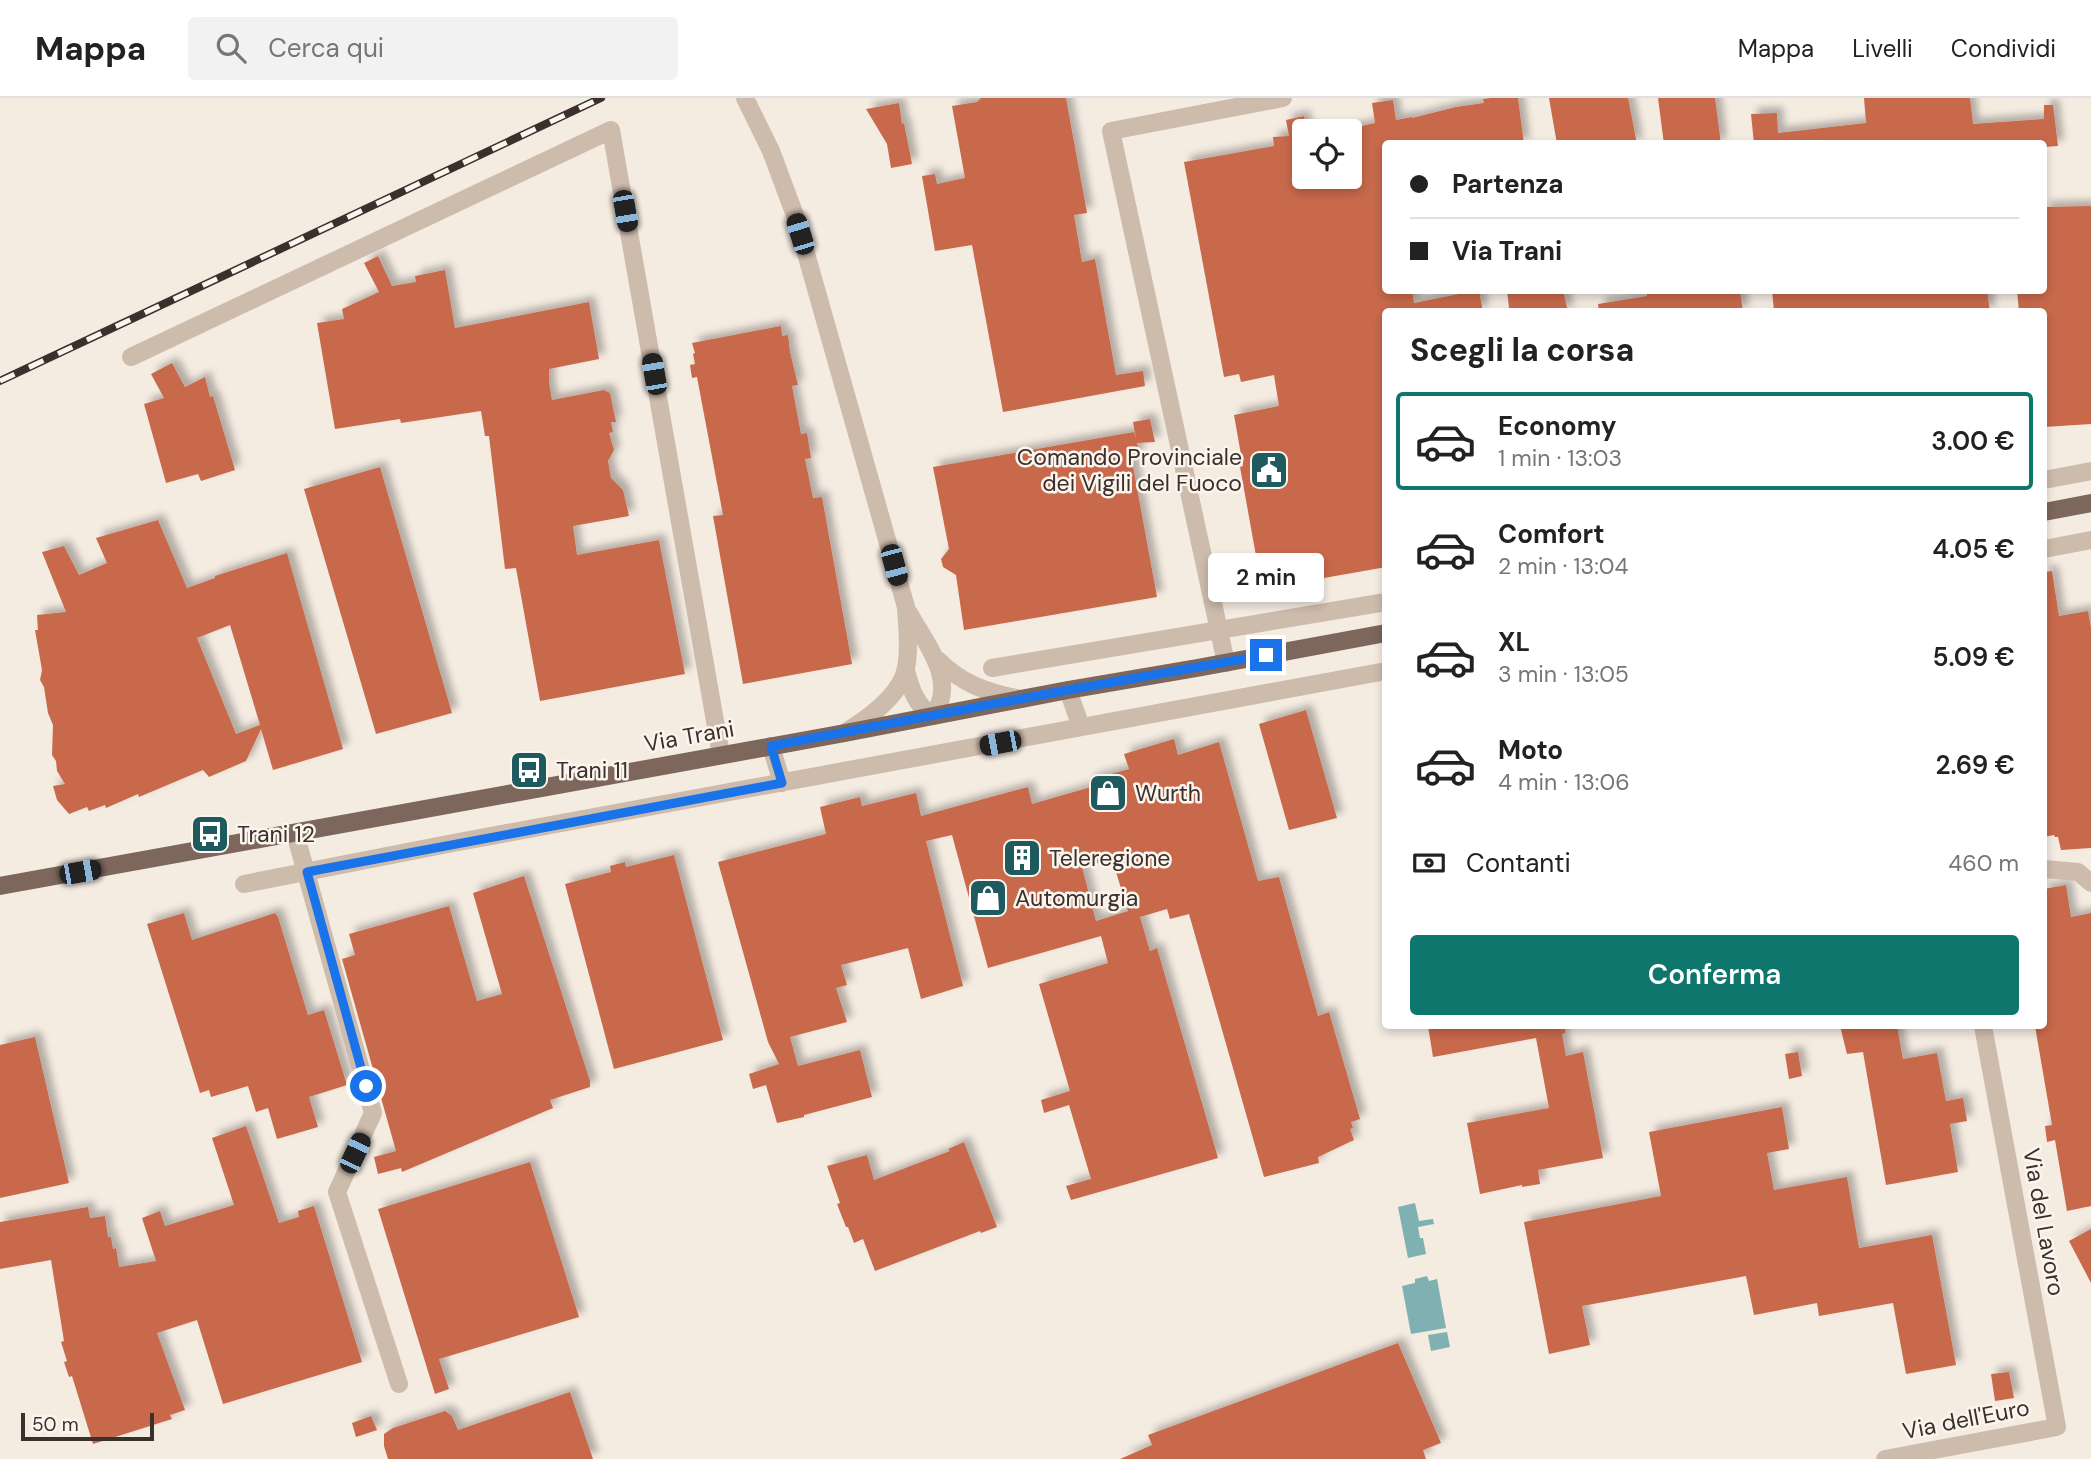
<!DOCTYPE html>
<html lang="it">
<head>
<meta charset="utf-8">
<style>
  body { margin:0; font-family:"DM Sans",sans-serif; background:#f2f2f2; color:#222; height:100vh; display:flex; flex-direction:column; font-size:26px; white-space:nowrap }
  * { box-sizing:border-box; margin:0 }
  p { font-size:23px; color:#767676 }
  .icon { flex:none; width:38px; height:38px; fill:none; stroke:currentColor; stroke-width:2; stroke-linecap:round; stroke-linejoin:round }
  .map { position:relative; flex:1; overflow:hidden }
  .details { position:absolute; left:1382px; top:210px; width:665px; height:721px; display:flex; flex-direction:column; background:#fff; border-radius:7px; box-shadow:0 4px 10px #0003 }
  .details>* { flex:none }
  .top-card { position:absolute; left:1382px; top:42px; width:665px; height:154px; border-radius:7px; box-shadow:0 4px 10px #0003; display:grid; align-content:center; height:154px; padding:0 28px; background:#fff }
  .fabs { position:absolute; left:1292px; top:21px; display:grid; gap:14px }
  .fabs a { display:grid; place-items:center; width:70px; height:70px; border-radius:7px; background:#fff; box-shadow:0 4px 10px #0003; font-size:35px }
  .scale { position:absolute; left:21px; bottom:18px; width:133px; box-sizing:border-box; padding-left:7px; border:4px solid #3b302b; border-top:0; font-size:19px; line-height:24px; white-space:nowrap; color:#3b302b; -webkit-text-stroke:5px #fbf5ee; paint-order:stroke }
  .end { position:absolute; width:32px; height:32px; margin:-16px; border:9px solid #1a73e8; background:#fff; box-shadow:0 0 0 4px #fff }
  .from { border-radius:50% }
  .bubble { position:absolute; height:49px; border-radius:7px; background:#fff; box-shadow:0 4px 10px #0003; font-size:23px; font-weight:600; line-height:49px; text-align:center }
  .car { position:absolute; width:21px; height:42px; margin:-21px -10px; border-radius:9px; box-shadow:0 0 5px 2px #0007; background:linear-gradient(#222 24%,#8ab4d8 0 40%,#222 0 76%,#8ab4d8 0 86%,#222 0) }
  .top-card b { display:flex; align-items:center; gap:24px; height:66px; font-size:26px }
  .top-card b+b { border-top:2px solid #e0e0e0 }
  .top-card i { width:18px; height:18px; background:#222 }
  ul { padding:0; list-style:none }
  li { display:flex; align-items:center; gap:21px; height:98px; margin:0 14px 10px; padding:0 14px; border:4px solid transparent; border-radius:7px }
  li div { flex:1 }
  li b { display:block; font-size:26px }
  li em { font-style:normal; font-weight:600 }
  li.selected { border-color:#0f766e }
  li>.icon { width:63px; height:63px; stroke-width:1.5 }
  h2 { padding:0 28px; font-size:32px; line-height:84px }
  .pay { display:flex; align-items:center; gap:18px; height:77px; padding:0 28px; font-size:26px }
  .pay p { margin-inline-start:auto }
  .primary-button { display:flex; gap:14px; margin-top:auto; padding:14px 28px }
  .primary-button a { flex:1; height:80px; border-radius:7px; background:#0f766e; color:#fff; font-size:28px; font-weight:600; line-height:80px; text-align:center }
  header { display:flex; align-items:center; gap:42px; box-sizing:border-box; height:98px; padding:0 35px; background:#fff; border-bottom:2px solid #e0e0e0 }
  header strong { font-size:33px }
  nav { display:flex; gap:38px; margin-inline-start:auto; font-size:24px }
  .search { width:490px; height:63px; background:#f2f2f2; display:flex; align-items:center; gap:18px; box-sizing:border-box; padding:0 24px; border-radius:7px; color:#767676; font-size:26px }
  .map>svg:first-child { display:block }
</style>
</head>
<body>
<header>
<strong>Mappa</strong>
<div class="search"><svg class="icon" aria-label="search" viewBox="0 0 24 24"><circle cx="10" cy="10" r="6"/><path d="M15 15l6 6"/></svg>Cerca qui</div>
<nav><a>Mappa</a><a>Livelli</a><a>Condividi</a></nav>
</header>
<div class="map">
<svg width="2091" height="1361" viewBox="0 0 2091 1361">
  <defs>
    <filter id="shadow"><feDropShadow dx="6" dy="-6" stdDeviation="3.5" flood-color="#0004"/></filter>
  </defs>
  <rect width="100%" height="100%" fill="#f4ebe1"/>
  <path fill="#7fb0b2" d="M 1415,1105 L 1419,1123 L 1433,1121 L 1434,1126 L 1418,1129 L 1420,1140 L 1423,1140 L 1426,1156 L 1408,1160 L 1398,1109 Z
    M 1427,1178 L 1429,1183 L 1437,1181 L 1446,1230 L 1411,1236 L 1402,1188 L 1415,1185 L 1415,1181 Z
    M 1447,1234 L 1450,1249 L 1431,1253 L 1428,1237 Z"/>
  <path fill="#c8694b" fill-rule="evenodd" filter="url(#shadow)" d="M 981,0 L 1066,0 L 1087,115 L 1074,117 L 1082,164 L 1095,161 L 1116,277 L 1143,273 L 1145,288 L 1003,314 L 972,147 L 935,153 L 922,78 L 935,76 L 937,86 L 965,80 L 952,8 L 977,4 Z
    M 1491,0 L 1518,0 L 1524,46 L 1386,46 L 1386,192 L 1412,192 L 1414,205 L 1479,192 L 1483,214 L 1386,214 L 1386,469 L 1262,491 L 1240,369 L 1243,368 L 1234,317 L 1279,308 L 1274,277 L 1241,284 L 1239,276 L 1224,279 L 1184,64 L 1274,48 L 1273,39 L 1289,38 L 1286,22 L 1304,18 L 1307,33 L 1304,33 L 1304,79 L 1349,79 L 1349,31 L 1375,25 L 1372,5 L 1393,2 L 1396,22 L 1412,19 L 1412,20 L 1456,9 L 1484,5 L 1483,1 Z
    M 1549,0 L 1628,0 L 1637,46 L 1557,46 Z
    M 1658,0 L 1715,0 L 1721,46 L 1664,46 Z
    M 1864,0 L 1970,0 L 1973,26 L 2044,21 L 2044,7 L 2053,7 L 2058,48 L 2044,49 L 2044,46 L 1754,46 L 1751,16 L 1777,15 L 1778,35 L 1866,25 Z
    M 899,5 L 902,26 L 904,25 L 912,66 L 891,70 L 887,46 L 866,11 Z
    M 2091,108 L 2091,326 L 2044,329 L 2044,214 L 2019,214 L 2017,192 L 2044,192 L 2044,109 Z
    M 378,158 L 392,188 L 416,184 L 415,178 L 445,172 L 455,230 L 589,204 L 599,261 L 549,271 L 549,285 L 552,302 L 604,292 L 610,295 L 616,324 L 611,324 L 613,334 L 609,335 L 614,352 L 608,363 L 611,380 L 623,392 L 629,418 L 573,428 L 577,457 L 659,442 L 685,576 L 540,603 L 516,470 L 505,471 L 489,338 L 485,338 L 481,313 L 401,325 L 400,321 L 335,331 L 317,225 L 344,221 L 342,211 L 379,194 L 364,165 Z
    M 1507,192 L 1563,192 L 1568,214 L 1513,214 L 1512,210 L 1509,210 Z
    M 1646,192 L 1740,192 L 1743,214 L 1599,214 L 1598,206 L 1647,198 Z
    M 1772,192 L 1987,192 L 1990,214 L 1774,214 Z
    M 781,228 L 782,238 L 788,237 L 790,254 L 798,287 L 792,288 L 801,336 L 807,335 L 811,360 L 805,361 L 813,400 L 822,399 L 852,566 L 743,586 L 713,418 L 723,417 L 697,279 L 692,280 L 690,267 L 695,266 L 693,256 L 695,255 L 692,245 Z
    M 172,265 L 185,289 L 205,279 L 210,299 L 213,298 L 235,372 L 201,383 L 198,376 L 166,385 L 144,306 L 164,300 L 151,276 Z
    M 1150,321 L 1155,344 L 1137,345 L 1139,354 L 1135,355 L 1136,362 L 1132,363 L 1157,499 L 964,532 L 956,477 L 943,469 L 941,461 L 949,451 L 933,369 L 1134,334 L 1136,341 L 1133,324 Z
    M 380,369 L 452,615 L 376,636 L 304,391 Z
    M 158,422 L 187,490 L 215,480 L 215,478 L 287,455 L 343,651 L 273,672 L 261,631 L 246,663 L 209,679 L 203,672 L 139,699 L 138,696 L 106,710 L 105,707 L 89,713 L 87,709 L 69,716 L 57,702 L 53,688 L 65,686 L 57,673 L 56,663 L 52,657 L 53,627 L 48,615 L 44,589 L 40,582 L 42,572 L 35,532 L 38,532 L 37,517 L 66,514 L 42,454 L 64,448 L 79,477 L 107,465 L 96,440 ZM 230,527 L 260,627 L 236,636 L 197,540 Z
    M 2052,473 L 2059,518 L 2088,513 L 2091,530 L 2091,750 L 2061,752 L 2058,739 L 2055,739 L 2054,737 L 2044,739 L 2044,474 Z
    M 1306,612 L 1337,720 L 1289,732 L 1259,626 Z
    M 1174,641 L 1178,657 L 1219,644 L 1258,783 L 1279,779 L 1318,918 L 1329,914 L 1360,1021 L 1351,1024 L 1353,1030 L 1350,1031 L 1354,1042 L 1318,1059 L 1319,1065 L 1264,1079 L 1189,816 L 1170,821 L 1167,811 L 1140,819 L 1150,853 L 1157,850 L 1218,1060 L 1071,1102 L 1066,1088 L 1091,1081 L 1069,1007 L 1044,1015 L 1041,1002 L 1070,993 L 1039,886 L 1108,865 L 1101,838 L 988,870 L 952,737 L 926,743 L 963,888 L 921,901 L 908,850 L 841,867 L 847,887 L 836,890 L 847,924 L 790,939 L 798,968 L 860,952 L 872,999 L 804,1017 L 804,1019 L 777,1025 L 766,987 L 753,991 L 749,976 L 779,966 L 768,944 L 718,764 L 826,736 L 820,709 L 860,699 L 862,708 L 916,695 L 921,718 L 1028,689 L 1032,706 L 1091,689 L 1089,682 L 1129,671 L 1124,656 ZM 1112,761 L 1128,813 L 1096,823 L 1082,769 Z
    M 674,757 L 723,942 L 614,971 L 565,786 L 611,774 L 610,768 L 625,764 L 626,769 Z
    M 524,778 L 590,983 L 590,989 L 550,1002 L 553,1010 L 402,1074 L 401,1070 L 378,1076 L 374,1059 L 396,1053 L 342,861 L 355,857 L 349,836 L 449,808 L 477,903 L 502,896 L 473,795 Z
    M 2066,787 L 2071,819 L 2091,815 L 2091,1108 L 2067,1113 L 2055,1042 L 2047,1044 L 2045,1028 L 2052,1027 L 2035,928 L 2044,928 L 2044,791 Z
    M 184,815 L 192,842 L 275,815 L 278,819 L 308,917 L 324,912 L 347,987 L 309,999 L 318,1029 L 277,1041 L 268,1010 L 256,1014 L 248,988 L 211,999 L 209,992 L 200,995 L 147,826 Z
    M 1428,928 L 1565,928 L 1565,935 L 1562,936 L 1566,958 L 1583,954 L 1603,1060 L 1538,1072 L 1540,1086 L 1522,1089 L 1522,1087 L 1480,1096 L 1467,1025 L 1549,1010 L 1536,940 L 1433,959 Z
    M 1840,928 L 1897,928 L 1903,961 L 1937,955 L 1946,1003 L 1963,1000 L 1967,1023 L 1950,1026 L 1958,1074 L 1886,1087 L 1863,954 L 1847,956 Z
    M 35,939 L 69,1085 L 0,1100 L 0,947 Z
    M 1798,954 L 1802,978 L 1789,981 L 1785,956 Z
    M 1782,1009 L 1789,1051 L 1767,1055 L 1774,1092 L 1847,1079 L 1859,1150 L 1932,1137 L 1956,1267 L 1906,1276 L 1893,1205 L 1819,1218 L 1817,1205 L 1754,1217 L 1746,1178 L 1582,1208 L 1590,1247 L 1549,1256 L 1524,1124 L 1661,1098 L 1649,1034 Z
    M 246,1028 L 279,1125 L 299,1119 L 298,1113 L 314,1108 L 362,1264 L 223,1306 L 197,1222 L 157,1235 L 185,1312 L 170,1317 L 172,1321 L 93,1346 L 72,1278 L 69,1279 L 64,1264 L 67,1263 L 61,1244 L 64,1243 L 51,1162 L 0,1171 L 0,1124 L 88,1109 L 90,1120 L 105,1118 L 108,1139 L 111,1139 L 113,1151 L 116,1150 L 119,1169 L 156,1163 L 142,1120 L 160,1113 L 165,1128 L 234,1107 L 212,1040 Z
    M 964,1044 L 997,1129 L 981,1135 L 980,1133 L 875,1173 L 863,1141 L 854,1145 L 848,1129 L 846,1129 L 837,1106 L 840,1105 L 827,1068 L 867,1057 L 874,1082 L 950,1053 L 948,1051 Z
    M 530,1064 L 579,1219 L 439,1261 L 449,1291 L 435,1296 L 378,1111 Z
    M 2091,1131 L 2091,1185 L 2069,1143 Z
    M 1398,1245 L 1441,1345 L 1423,1352 L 1426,1361 L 1120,1361 L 1152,1347 L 1148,1337 Z
    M 2009,1274 L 2014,1300 L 1995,1303 L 1991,1276 Z
    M 570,1294 L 593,1361 L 388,1361 L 384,1348 L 384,1336 L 393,1330 L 445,1313 L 452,1318 L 458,1332 Z
    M 371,1318 L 377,1332 L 356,1339 L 352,1325 Z"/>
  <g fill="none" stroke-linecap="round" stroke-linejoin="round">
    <path stroke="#cdbbac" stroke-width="18" d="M 745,0 L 771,53 L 796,120 L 906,509 C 907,529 910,551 906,570 C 901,597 867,621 846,634
      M 131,259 L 611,32 L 721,657
      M 2044,382 L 2091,373
      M 2044,451 L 2091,442
      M 938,562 C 962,586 988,595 1021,601
      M 1226,565 L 1111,33 L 1283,0
      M 992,570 L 1386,504
      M 906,573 C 911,591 916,608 933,618 C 958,583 926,546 909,515
      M 1068,592 L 1081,629
      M 771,648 L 782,685
      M 295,735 L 373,1015 L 337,1094 L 399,1286
      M 2044,771 L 2078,774 L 2091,785
      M 244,786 L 453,745 L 1386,573
      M 1885,1361 L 2057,1329 L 1983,928"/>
    <path stroke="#7d675c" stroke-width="18" d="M 2044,414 L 2091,405
      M 0,788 L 845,635 L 1068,592 L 1197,570 L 1386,535"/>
    <defs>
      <path id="rail" d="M 0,283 L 601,0"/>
    </defs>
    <use href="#rail" stroke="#3b302b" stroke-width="8"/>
    <use href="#rail" stroke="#fbf5ee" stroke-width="5" stroke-dasharray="16" stroke-linecap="butt"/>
  </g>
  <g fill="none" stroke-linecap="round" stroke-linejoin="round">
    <path stroke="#1a73e8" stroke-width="9" d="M 366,988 L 307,774 L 782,685 L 771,648 L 1068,592 L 1266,557"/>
  </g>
  <defs>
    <symbol id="civic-square" viewBox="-11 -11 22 22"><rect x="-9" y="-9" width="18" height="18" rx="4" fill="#1f5a5e" stroke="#fbf5ee"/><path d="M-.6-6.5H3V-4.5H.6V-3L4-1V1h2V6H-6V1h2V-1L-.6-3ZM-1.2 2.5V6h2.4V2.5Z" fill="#fff"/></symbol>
    <symbol id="bus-square" viewBox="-11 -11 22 22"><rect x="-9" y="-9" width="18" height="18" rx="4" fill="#1f5a5e" stroke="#fbf5ee"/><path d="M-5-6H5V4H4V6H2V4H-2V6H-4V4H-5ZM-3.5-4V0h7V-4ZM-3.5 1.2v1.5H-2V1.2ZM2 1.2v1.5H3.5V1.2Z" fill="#fff"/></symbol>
    <symbol id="shop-square" viewBox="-11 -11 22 22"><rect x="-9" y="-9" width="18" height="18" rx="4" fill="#1f5a5e" stroke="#fbf5ee"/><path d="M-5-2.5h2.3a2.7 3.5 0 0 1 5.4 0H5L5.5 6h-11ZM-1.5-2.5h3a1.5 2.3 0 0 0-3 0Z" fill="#fff"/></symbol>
    <symbol id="building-square" viewBox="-11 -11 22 22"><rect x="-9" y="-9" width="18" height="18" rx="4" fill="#1f5a5e" stroke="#fbf5ee"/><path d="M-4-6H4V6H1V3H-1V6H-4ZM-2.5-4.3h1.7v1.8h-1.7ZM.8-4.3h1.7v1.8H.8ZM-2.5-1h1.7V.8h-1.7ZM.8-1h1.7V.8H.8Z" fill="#fff"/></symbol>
  </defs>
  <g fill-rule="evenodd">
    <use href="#civic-square" x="1247" y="350" width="44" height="44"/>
    <use href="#bus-square" x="507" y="650" width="44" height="44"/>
    <use href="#shop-square" x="1086" y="673" width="44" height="44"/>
    <use href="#bus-square" x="188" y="714" width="44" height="44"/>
    <use href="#building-square" x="1000" y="738" width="44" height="44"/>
    <use href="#shop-square" x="966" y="778" width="44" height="44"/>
  </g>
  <g text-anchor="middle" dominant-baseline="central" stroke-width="5" stroke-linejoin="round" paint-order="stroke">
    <g font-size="23" fill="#3b302b" stroke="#fbf5ee" text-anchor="start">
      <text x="1242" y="359" text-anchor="end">Comando Provinciale<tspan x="1242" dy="26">dei Vigili del Fuoco</tspan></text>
      <text x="556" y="672">Trani 11</text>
      <text x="1135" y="695">Wurth</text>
      <text x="237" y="736">Trani 12</text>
      <text x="1049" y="760">Teleregione</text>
      <text x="1015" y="800">Automurgia</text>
    </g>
    <g font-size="23" fill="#3b302b" stroke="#fbf5ee">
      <text transform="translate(689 638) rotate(-10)">Via Trani</text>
      <text transform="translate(2044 1124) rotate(80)">Via del Lavoro</text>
      <text transform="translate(1966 1321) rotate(-11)">Via dell'Euro</text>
    </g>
  </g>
</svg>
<div class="fabs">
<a><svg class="icon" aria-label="locate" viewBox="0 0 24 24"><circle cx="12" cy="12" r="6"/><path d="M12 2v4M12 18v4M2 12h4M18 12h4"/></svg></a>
</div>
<div class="scale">50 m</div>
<i class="end from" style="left:366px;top:988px"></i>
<i class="end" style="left:1266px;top:557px"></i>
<div class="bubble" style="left:1208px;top:455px;width:116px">2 min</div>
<i class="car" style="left:625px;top:113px;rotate:170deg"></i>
<i class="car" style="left:800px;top:136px;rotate:343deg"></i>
<i class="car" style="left:654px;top:276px;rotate:350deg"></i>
<i class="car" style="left:894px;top:467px;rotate:165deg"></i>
<i class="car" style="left:1000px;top:645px;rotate:259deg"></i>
<i class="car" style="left:80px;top:774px;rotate:80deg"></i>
<i class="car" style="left:355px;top:1055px;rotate:25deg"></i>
<div class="top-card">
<b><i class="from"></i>Partenza</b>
<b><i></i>Via Trani</b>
</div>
<section class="details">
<h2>Scegli la corsa</h2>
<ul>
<li class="selected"><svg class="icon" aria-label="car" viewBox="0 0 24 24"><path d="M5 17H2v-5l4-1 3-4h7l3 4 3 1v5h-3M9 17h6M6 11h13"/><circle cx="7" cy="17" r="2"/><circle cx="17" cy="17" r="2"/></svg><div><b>Economy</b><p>1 min · 13:03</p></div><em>3.00 €</em></li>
<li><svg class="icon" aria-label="car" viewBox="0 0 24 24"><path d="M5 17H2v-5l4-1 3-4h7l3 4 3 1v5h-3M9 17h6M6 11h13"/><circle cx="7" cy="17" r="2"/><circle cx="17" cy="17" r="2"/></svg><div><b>Comfort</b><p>2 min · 13:04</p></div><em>4.05 €</em></li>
<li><svg class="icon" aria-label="car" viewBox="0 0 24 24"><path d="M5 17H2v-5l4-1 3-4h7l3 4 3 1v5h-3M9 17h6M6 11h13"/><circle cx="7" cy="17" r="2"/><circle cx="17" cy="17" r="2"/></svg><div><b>XL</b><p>3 min · 13:05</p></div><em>5.09 €</em></li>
<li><svg class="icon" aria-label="car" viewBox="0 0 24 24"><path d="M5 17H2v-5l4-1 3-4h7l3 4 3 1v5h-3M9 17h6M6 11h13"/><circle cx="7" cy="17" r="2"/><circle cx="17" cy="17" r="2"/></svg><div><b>Moto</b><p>4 min · 13:06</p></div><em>2.69 €</em></li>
</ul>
<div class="pay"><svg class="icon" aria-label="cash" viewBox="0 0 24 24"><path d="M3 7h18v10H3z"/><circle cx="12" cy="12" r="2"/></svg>Contanti<p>460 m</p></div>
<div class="primary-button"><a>Conferma</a></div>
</section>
</div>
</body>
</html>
